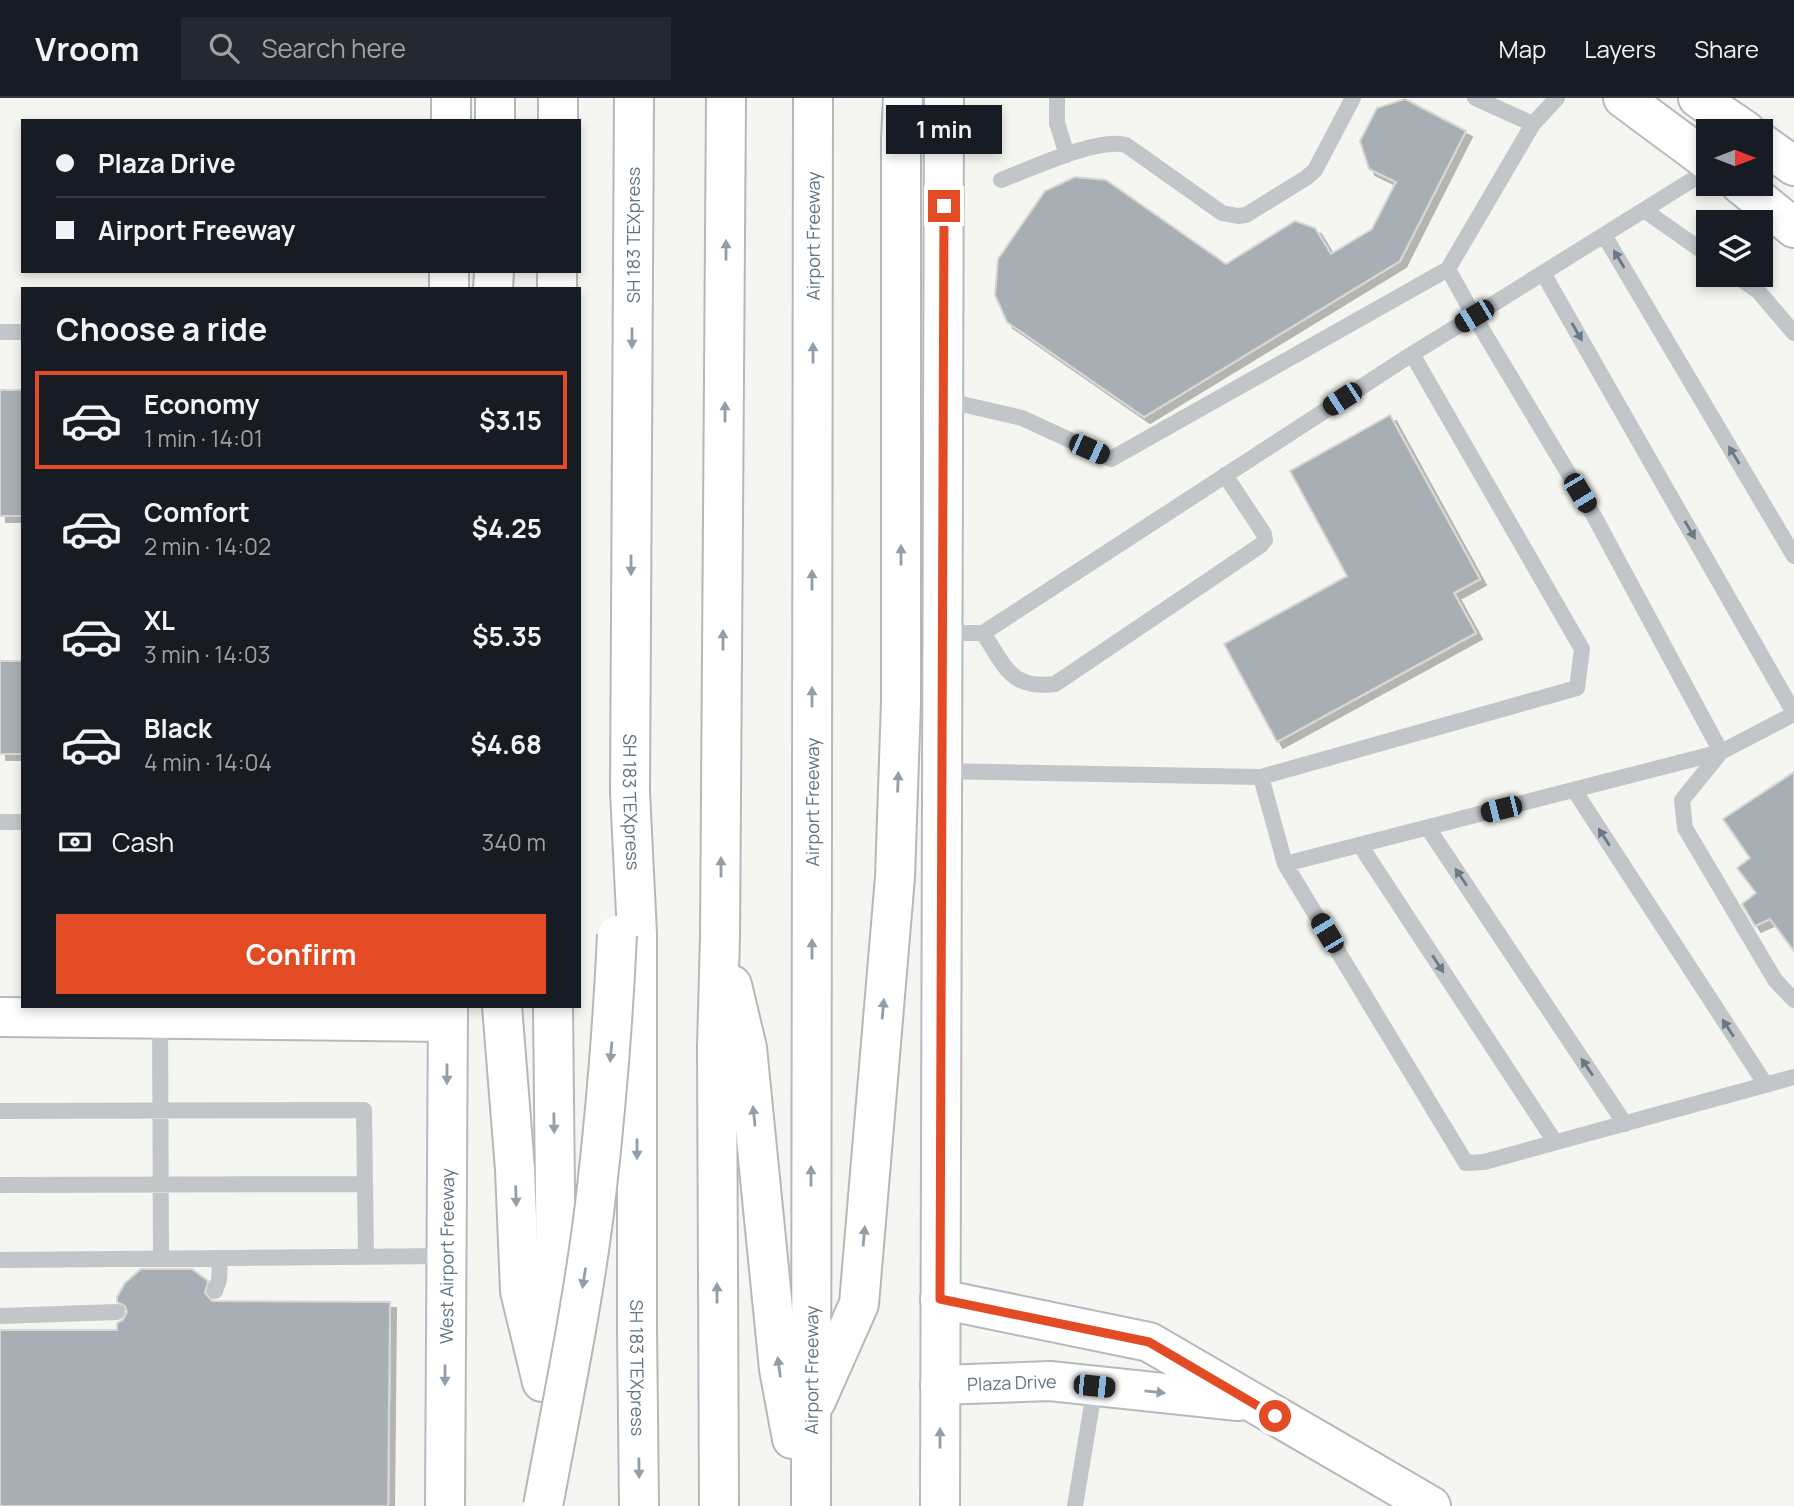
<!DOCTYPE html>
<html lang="en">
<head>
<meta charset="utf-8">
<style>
  body { margin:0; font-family:Manrope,sans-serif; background:#242831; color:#f1f3f6; height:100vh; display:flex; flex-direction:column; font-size:26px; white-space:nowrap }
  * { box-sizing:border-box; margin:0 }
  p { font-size:23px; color:#9ea1a6 }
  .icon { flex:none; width:38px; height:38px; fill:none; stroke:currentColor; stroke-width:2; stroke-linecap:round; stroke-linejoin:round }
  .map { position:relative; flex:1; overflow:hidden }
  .sheet { position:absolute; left:21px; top:189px; width:560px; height:721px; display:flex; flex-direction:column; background:#171b24; border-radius:0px; box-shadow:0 4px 10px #0003 }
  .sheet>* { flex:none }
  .banner { position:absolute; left:21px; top:21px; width:560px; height:154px; border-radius:0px; box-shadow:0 4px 10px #0003; display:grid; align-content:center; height:154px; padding:0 35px; background:#171b24 }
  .needle { width:46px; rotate:90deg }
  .fabs { position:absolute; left:1696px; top:21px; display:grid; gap:14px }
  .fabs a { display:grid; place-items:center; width:77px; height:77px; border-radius:0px; background:#171b24; box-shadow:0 4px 10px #0003; font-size:35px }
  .end { position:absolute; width:32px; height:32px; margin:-16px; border:9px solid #e24b24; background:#fff; box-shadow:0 0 0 4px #fff }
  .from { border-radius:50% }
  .bubble { position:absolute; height:49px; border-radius:0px; background:#171b24; box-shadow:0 4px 10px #0003; font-size:23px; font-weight:700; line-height:49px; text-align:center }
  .car { position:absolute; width:21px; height:42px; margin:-21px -10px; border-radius:9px; box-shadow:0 0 5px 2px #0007; background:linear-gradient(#222 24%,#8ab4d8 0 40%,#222 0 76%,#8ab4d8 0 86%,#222 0) }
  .banner b { display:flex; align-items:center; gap:24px; height:66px; font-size:26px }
  .banner b+b { border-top:2px solid #363941 }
  .banner i { width:18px; height:18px; background:#f1f3f6 }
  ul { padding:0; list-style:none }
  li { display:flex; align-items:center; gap:21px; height:98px; margin:0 14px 10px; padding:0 21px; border:4px solid transparent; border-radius:0px }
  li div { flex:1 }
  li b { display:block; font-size:26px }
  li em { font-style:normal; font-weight:700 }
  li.active { border-color:#e24b24 }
  li>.icon { width:63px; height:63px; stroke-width:1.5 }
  h2 { padding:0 35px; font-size:32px; line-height:84px }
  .pay { display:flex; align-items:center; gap:18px; height:77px; padding:0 35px; font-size:26px }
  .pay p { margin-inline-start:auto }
  .cta { display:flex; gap:14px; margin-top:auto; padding:14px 35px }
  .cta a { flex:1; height:80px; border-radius:0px; background:#e24b24; color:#fff; font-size:28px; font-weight:700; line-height:80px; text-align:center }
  header { display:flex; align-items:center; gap:42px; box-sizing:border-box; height:98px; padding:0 35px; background:#171b24; border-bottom:2px solid #363941 }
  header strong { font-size:33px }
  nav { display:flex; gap:38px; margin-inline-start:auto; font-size:24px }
  .search { width:490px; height:63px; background:#242831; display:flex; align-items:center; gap:18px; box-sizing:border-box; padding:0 24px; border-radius:0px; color:#9ea1a6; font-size:26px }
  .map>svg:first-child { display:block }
</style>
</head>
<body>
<header>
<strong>Vroom</strong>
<div class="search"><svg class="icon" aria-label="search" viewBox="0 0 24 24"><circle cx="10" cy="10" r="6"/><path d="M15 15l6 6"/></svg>Search here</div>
<nav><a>Map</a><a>Layers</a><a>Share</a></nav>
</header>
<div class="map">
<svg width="1794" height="1408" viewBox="0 0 1794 1408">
  <defs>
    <filter id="shadow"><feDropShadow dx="6" dy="6" stdDeviation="0" flood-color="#0004"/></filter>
  </defs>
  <rect width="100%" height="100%" fill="#f5f5f1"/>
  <path fill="#a7afb4" stroke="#d6d6d4" stroke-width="2" filter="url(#shadow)" d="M 1405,1 L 1466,33 L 1400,163 L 1144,319 L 1007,224 L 995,197 L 998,161 L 1045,93 L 1075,79 L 1106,82 L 1226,166 L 1295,123 L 1315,130 L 1331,156 L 1372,131 L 1396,84 L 1369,71 L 1360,43 L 1377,10 Z
    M 0,292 L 23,292 L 23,418 L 0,418 Z
    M 1390,317 L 1480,481 L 1454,495 L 1476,535 L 1277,644 L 1224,546 L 1347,478 L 1290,373 Z
    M 0,563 L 23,563 L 23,656 L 0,656 Z
    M 1794,674 L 1794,853 L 1770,821 L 1755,828 L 1742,806 L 1756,795 L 1737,770 L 1750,760 L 1723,721 Z
    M 141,1171 L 192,1171 L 208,1183 L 205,1195 L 212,1203 L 390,1204 L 388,1408 L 0,1408 L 0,1232 L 117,1232 L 117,1225 L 123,1222 L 127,1214 L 125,1208 L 117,1204 L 117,1199 L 125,1185 Z"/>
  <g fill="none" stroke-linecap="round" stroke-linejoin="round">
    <defs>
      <g id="secondary">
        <path d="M 1623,0 L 1708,63"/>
        <path d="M 1698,0 L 1746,33"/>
        <path d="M 451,23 L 451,0"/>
        <path d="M 1760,44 L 1794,68"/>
        <path d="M 1740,86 L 1794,130"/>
        <path d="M 449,191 L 449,173"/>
        <path d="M 0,919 L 448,924"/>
        <path d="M 940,1201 L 1149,1244 L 1431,1408"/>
        <path id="s1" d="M 940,1287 L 1050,1283 L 1238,1303"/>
        <path id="s2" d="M 445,1408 L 448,908"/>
        <path d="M 940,1408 L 944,0"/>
      </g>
      <g id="highway">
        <path id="s3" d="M 634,0 L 630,694 L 637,836 L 637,1228 L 639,1408"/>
        <path d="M 495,23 L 495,0"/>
        <path d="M 558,23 L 558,0"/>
        <path d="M 493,191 L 494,173"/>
        <path d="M 557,191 L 557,173"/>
        <path d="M 732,887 L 747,950 L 779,1271 L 792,1341"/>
        <path d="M 502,908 L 515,1071 L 520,1193 L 542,1284"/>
        <path d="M 553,908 L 557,1283"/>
        <path d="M 816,1303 L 859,1206 L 895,779 L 901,604 L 901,42 L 903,0"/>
        <path d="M 719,1408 L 717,949 L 720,838 L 726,0"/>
        <path id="s4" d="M 811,1408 L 813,0"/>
      </g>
    </defs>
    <use href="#secondary" stroke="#b4babe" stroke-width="42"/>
    <use href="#highway" stroke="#b5b8bb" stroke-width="42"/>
    <path stroke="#c2c6c9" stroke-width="16" d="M 1057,0 L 1057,25 L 1067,57
      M 1475,0 L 1533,26 L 1448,171 L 1474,218 L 1708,72
      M 1533,26 L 1557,0
      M 1001,82 C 1030,71 1098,39 1126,47 L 1222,115 L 1238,118 L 1246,117 L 1306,80 L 1315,72 L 1353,0
      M 1644,112 L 1708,157
      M 1604,137 L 1794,458
      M 1543,175 L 1794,615
      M 1735,177 L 1758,193 L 1794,235
      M 0,234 L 23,234
      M 944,302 L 1022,320 L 1111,361 L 1448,171
      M 942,535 L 983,535 L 1412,256 L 1474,218 L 1594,418 L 1721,654
      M 983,535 C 1005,568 1011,592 1055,586 L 1261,447 L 1265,442 L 1264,436 L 1225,377
      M 1721,654 L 1682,702 L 1685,730 L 1775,882 L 1794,902
      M 943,673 L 1261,679 L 1577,590 L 1582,551 L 1412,256
      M 1261,679 L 1285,766 L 1721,654 L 1794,616
      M 1574,692 L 1766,987
      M 0,724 L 23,724
      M 1428,730 L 1625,1026
      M 1360,747 L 1555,1044
      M 1285,766 L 1466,1065 L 1484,1064 L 1794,979
      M 160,921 L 161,1160
      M 0,1013 L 364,1012 L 366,1159
      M 0,1087 L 365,1086
      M 0,1162 L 446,1158
      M 215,1193 L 219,1182 L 220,1160
      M 0,1218 L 117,1214
      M 1075,1408 L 1095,1288"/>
    <use href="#secondary" stroke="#fff" stroke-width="38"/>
    <use href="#highway" stroke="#fff" stroke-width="38"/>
    <defs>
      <path id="highway-bridge" d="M 543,1408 C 562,1305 584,1202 596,1098 C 606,1011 613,924 617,837"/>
    </defs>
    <use href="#highway-bridge" stroke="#b5b8bb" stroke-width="42" stroke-linecap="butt"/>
    <use href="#highway-bridge" stroke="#fff" stroke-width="38"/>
  </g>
  <defs><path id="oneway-solid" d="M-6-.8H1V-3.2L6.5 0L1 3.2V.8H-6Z" transform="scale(1.75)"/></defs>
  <g fill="#929ea8">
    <use href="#oneway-solid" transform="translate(726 152) rotate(-90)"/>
    <use href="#oneway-solid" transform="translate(632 240) rotate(90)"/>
    <use href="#oneway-solid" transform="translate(813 255) rotate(-90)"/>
    <use href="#oneway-solid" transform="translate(725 314) rotate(-90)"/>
    <use href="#oneway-solid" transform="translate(901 457) rotate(-90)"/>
    <use href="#oneway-solid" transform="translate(631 467) rotate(90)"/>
    <use href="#oneway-solid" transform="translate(812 482) rotate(-90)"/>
    <use href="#oneway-solid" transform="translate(723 542) rotate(-90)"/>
    <use href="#oneway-solid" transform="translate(812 599) rotate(-90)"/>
    <use href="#oneway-solid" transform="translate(898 684) rotate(-88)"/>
    <use href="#oneway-solid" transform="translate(721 769) rotate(-90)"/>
    <use href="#oneway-solid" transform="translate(812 851) rotate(-90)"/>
    <use href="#oneway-solid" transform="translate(883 911) rotate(-85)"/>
    <use href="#oneway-solid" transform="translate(611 954) rotate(95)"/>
    <use href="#oneway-solid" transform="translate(447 976) rotate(90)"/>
    <use href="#oneway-solid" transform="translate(754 1018) rotate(-96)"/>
    <use href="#oneway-solid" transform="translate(554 1025) rotate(89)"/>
    <use href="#oneway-solid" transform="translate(637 1051) rotate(90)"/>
    <use href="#oneway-solid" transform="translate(811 1078) rotate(-90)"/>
    <use href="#oneway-solid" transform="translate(516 1098) rotate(88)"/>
    <use href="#oneway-solid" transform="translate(864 1138) rotate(-85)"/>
    <use href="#oneway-solid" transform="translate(584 1180) rotate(99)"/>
    <use href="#oneway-solid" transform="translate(717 1195) rotate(-90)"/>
    <use href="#oneway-solid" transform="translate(779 1269) rotate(-98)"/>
    <use href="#oneway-solid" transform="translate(445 1277) rotate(90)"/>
    <use href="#oneway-solid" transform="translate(1155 1294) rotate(6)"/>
    <use href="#oneway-solid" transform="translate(940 1340) rotate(-90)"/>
    <use href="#oneway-solid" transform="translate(639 1370) rotate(89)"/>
  </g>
  <g fill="#697986">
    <use href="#oneway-solid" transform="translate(1619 161) rotate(-121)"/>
    <use href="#oneway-solid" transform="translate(1577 234) rotate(60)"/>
    <use href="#oneway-solid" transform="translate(1734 357) rotate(-121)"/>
    <use href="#oneway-solid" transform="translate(1690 432) rotate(60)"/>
    <use href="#oneway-solid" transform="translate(1604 739) rotate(-123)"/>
    <use href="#oneway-solid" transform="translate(1461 779) rotate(-124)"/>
    <use href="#oneway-solid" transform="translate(1438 866) rotate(57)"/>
    <use href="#oneway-solid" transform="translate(1728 930) rotate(-123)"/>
    <use href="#oneway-solid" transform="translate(1587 969) rotate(-124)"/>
  </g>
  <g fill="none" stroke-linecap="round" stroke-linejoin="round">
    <path stroke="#e24b24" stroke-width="9" d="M 944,108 L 940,1201 L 1149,1244 L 1275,1318"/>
  </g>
  <g text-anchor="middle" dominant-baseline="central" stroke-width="7" stroke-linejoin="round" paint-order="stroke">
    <g font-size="18" fill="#647582" stroke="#fff">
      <text transform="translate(633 137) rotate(-90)">SH 183 TEXpress</text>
      <text stroke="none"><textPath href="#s4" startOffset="1270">Airport Freeway</textPath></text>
      <text stroke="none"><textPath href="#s3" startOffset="704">SH 183 TEXpress</textPath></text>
      <text stroke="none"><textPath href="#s4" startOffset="704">Airport Freeway</textPath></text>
      <text stroke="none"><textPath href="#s2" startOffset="250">West Airport Freeway</textPath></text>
      <text stroke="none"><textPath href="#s3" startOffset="1270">SH 183 TEXpress</textPath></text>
      <text stroke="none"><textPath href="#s4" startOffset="136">Airport Freeway</textPath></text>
      <text stroke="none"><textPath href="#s1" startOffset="72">Plaza Drive</textPath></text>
    </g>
  </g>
</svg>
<div class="fabs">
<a><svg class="needle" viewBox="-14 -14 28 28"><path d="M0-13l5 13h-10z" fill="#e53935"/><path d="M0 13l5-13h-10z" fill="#9ea1a6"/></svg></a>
<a><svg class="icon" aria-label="layers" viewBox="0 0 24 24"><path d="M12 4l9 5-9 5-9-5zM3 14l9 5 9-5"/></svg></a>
</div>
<i class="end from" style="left:1275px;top:1318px"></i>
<i class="end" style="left:944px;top:108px"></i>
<div class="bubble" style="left:886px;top:7px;width:116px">1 min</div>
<i class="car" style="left:1474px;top:218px;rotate:239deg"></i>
<i class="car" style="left:1342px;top:301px;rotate:237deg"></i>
<i class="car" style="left:1089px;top:351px;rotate:114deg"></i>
<i class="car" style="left:1580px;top:395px;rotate:149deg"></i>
<i class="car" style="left:1501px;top:711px;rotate:256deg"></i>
<i class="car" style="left:1327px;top:835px;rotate:329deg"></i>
<i class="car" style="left:1094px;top:1288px;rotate:96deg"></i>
<div class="banner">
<b><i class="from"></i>Plaza Drive</b>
<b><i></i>Airport Freeway</b>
</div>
<section class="sheet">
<h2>Choose a ride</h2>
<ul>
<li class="active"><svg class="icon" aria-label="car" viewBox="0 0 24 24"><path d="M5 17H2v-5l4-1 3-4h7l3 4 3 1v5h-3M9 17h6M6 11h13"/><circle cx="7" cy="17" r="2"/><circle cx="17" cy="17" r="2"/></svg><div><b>Economy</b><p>1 min · 14:01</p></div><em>$3.15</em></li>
<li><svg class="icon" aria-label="car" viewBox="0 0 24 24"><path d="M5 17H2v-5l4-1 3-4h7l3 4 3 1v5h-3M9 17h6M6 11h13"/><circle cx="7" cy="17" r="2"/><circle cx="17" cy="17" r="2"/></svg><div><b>Comfort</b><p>2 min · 14:02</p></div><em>$4.25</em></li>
<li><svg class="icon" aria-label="car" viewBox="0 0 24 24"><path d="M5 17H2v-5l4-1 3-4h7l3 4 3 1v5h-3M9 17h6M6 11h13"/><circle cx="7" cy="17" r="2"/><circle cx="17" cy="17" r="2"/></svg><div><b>XL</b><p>3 min · 14:03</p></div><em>$5.35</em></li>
<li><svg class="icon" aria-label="car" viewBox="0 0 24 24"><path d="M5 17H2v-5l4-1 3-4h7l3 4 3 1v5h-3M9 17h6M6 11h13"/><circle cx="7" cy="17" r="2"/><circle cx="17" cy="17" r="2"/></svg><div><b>Black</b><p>4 min · 14:04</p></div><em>$4.68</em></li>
</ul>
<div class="pay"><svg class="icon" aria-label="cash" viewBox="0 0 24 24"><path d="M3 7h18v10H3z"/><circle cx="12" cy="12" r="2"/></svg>Cash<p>340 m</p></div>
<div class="cta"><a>Confirm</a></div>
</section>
</div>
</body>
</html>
